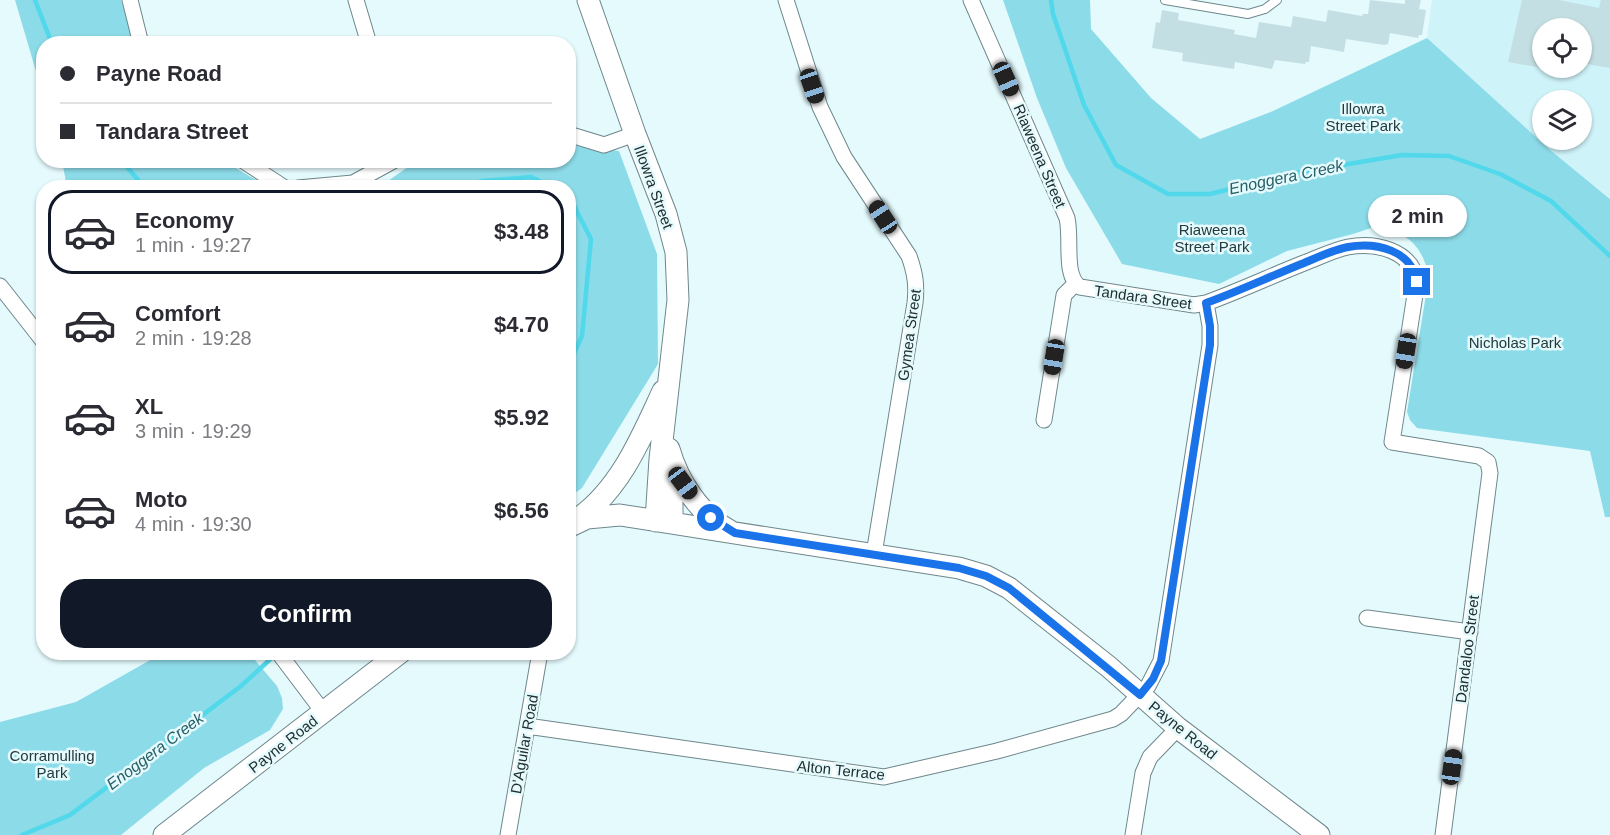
<!DOCTYPE html>
<html lang="en">
<head>
<meta charset="utf-8">
<style>
  body { margin:0; font-family:Arial,sans-serif; background:#f7f7f7; color:#2b2b33; height:100vh; display:flex; flex-direction:column; font-size:22px; white-space:nowrap }
  * { box-sizing:border-box; margin:0 }
  p { font-size:20px; color:#7c7c81 }
  .icon { flex:none; width:33px; height:33px; fill:none; stroke:currentColor; stroke-width:2; stroke-linecap:round; stroke-linejoin:round }
  .map { position:relative; flex:1; overflow:hidden }
  .side { position:absolute; left:36px; top:180px; width:540px; height:480px; display:flex; flex-direction:column; background:#fff; border-radius:24px; box-shadow:0 2px 4px #0004 }
  .side>* { flex:none }
  .top-card { position:absolute; left:36px; top:36px; width:540px; height:132px; border-radius:24px; box-shadow:0 2px 4px #0004; display:grid; align-content:center; height:132px; padding:0 24px; background:#fff }
  .tools { position:absolute; left:1532px; top:18px; display:grid; gap:12px }
  .tools a { display:grid; place-items:center; width:60px; height:60px; border-radius:50%; background:#fff; box-shadow:0 2px 4px #0004; font-size:30px }
  .end { position:absolute; width:27px; height:27px; margin:-14px; border:8px solid #1a73e8; background:#fff; box-shadow:0 0 0 3px #fff }
  .from { border-radius:50% }
  .bubble { position:absolute; height:42px; border-radius:21px; background:#fff; box-shadow:0 2px 4px #0004; font-size:20px; font-weight:700; line-height:42px; text-align:center }
  .car { position:absolute; width:18px; height:36px; margin:-18px -9px; border-radius:8px; box-shadow:0 0 4px 2px #0007; background:linear-gradient(#222 24%,#8ab4d8 0 40%,#222 0 76%,#8ab4d8 0 86%,#222 0) }
  .top-card b { display:flex; align-items:center; gap:21px; height:57px; font-size:22px }
  .top-card b+b { border-top:2px solid #e1e1e2 }
  .top-card i { width:15px; height:15px; background:#2b2b33 }
  ul { padding:10px 0 0; list-style:none }
  li { display:flex; align-items:center; gap:18px; height:84px; margin:0 12px 9px; padding:0 12px; border:3px solid transparent; border-radius:24px }
  li div { flex:1 }
  li b { display:block; font-size:22px }
  li em { font-style:normal; font-weight:700 }
  li.on { border-color:#111827 }
  li>.icon { width:54px; height:54px; stroke-width:1.5 }
  .cta { display:flex; gap:12px; margin-top:auto; padding:12px 24px }
  .cta a { flex:1; height:69px; border-radius:24px; background:#111827; color:#fff; font-size:24px; font-weight:700; line-height:69px; text-align:center }
  .map>svg:first-child { display:block }
</style>
</head>
<body>
<div class="map">
<svg width="1610" height="835" viewBox="0 0 1610 835">
  <rect width="100%" height="100%" fill="#e4fafd"/>
  <path fill="#cef3f9" fill-rule="evenodd" d="M 1432,0 L 1610,0 L 1610,198 L 1549,149 L 1427,38 ZM 1542,28 L 1581,28 L 1581,68 L 1542,68 ZM 1542,100 L 1581,100 L 1581,140 L 1542,140 Z"/>
  <path fill="#8cdbe8" d="M 15,0 L 121,0 L 134,43 L 44,44 L 43,95 Z
    M 1003,0 L 1090,0 L 1091,29 L 1151,98 L 1200,139 L 1273,111 L 1427,38 L 1549,149 L 1610,199 L 1610,517 L 1605,517 L 1590,451 L 1417,428 L 1410,420 L 1407,412 L 1429,276 C 1421,244 1411,239 1383,224 L 1353,234 L 1287,251 L 1219,284 L 1122,264 L 1066,168 L 1037,98 Z
    M 569,145 L 619,151 L 657,254 L 658,364 L 582,488 L 569,497 L 568,188 L 378,188 L 415,162 L 422,161 L 568,160 Z
    M 62,161 L 224,161 L 268,187 L 67,187 Z
    M 148,653 L 249,653 L 277,686 L 282,698 L 283,709 L 270,730 L 204,768 L 121,835 L 0,835 L 0,722 L 76,702 L 152,659 Z"/>
  <g fill="none" stroke-linecap="round" stroke-linejoin="round">
    <path stroke="#51d8eb" stroke-width="4.5" d="M 35,0 L 52,44
      M 1051,0 L 1053,14 L 1084,105 L 1116,165 L 1168,194 L 1210,194 L 1295,173 L 1402,155 L 1449,156 L 1500,174 L 1551,201 L 1610,256
      M 121,160 L 145,188
      M 454,188 L 483,181 L 531,177 L 554,188
      M 568,194 L 591,239 L 582,336 L 568,366
      M 22,835 L 70,815 L 241,686 L 277,653"/>
  </g>
  <path fill="#c4dfe3" d="M 1370,0 L 1405,4 L 1405,0 L 1421,0 L 1419,9 L 1426,10 L 1422,35 L 1419,35 L 1418,38 L 1390,33 L 1388,44 L 1384,45 L 1346,39 L 1344,52 L 1311,46 L 1309,62 L 1306,62 L 1305,64 L 1275,60 L 1272,69 L 1235,62 L 1234,69 L 1182,61 L 1183,53 L 1152,48 L 1156,22 L 1160,23 L 1162,10 L 1179,13 L 1178,20 L 1235,30 L 1234,34 L 1256,38 L 1259,22 L 1291,27 L 1293,16 L 1326,22 L 1328,10 L 1362,16 L 1363,14 L 1368,14 Z
    M 1522,0 L 1559,0 L 1599,8 L 1601,0 L 1610,0 L 1610,68 L 1581,63 L 1581,28 L 1542,28 L 1542,68 L 1508,62 Z"/>
  <g fill="none" stroke-linecap="round" stroke-linejoin="round">
    <defs>
      <path id="lane" d="M 1165,0 L 1248,14 L 1265,9 L 1277,0"/>
      <path id="street" d="M 130,0 L 141,44
        M 356,0 L 369,44
        M 786,0 L 820,107 L 844,157 L 909,256 C 915,273 917,285 915,303 L 874,554
        M 971,0 L 1067,218 C 1072,239 1063,276 1080,287 L 1194,305 L 1206,303 C 1239,291 1271,276 1304,263 C 1318,258 1333,250 1348,247 C 1376,242 1412,250 1417,282 L 1392,442 L 1479,456 L 1488,462 L 1490,473 L 1443,835
        M 568,134 L 604,145 L 635,134
        M 242,160 L 285,188
        M 298,188 L 353,183 L 395,160
        M 0,286 L 44,342
        M 1044,420 L 1064,295 L 1075,284
        M 1367,618 L 1470,632
        M 278,652 L 324,713
        M 527,726 L 884,777 L 997,751 L 1113,719 L 1121,714 L 1148,686 L 1161,661 L 1210,345 L 1210,326 L 1206,303
        M 508,835 L 540,652
        M 1133,835 L 1143,773 L 1150,757 L 1178,728"/>
      <path id="secondary" d="M 588,0 L 635,134 L 666,214 L 676,252 L 678,300 L 660,459 L 656,521
        M 669,449 C 678,481 700,515 730,531
        M 672,468 L 672,523
        M 579,518 C 621,488 642,436 663,391
        M 568,527 L 587,518 L 620,515 L 959,568 L 986,576 L 1009,588 L 1109,667 L 1178,728 L 1319,835
        M 164,835 L 401,652"/>
    </defs>
    <use href="#lane" stroke="#6e878b" stroke-width="10"/>
    <use href="#street" stroke="#6e878b" stroke-width="17"/>
    <use href="#secondary" stroke="#6e878b" stroke-width="23"/>
    <use href="#lane" stroke="#fff" stroke-width="8"/>
    <use href="#street" stroke="#fff" stroke-width="15"/>
    <use href="#secondary" stroke="#fff" stroke-width="21"/>
  </g>
  <g fill="none" stroke-linecap="round" stroke-linejoin="round">
    <path stroke="#1a73e8" stroke-width="8" d="M 711,518 L 735,533 L 959,568 L 986,576 L 1009,588 L 1140,695 L 1153,679 L 1161,661 L 1210,345 L 1210,326 L 1206,303 C 1239,291 1271,276 1304,263 C 1318,257 1333,250 1348,247 C 1376,242 1412,250 1417,282"/>
  </g>
  <g text-anchor="middle" dominant-baseline="central" stroke-width="5" stroke-linejoin="round" paint-order="stroke">
    <g font-size="15" fill="#243b3e" stroke="#e4fafd">
      <text x="1363" y="108">Illowra<tspan x="1363" dy="17">Street Park</tspan></text>
      <text x="1212" y="229">Riaweena<tspan x="1212" dy="17">Street Park</tspan></text>
      <text x="1515" y="342">Nicholas Park</text>
      <text x="52" y="755">Corramulling<tspan x="52" dy="17">Park</tspan></text>
    </g>
    <g font-size="15" fill="#232e30" stroke="#e4fafd">
      <text transform="translate(1040 156) rotate(67)">Riaweena Street</text>
      <text transform="translate(654 187) rotate(70)">Illowra Street</text>
      <text transform="translate(1143 297) rotate(8)">Tandara Street</text>
      <text transform="translate(909 335) rotate(-82)">Gymea Street</text>
      <text transform="translate(1467 649) rotate(-83)">Dandaloo Street</text>
      <text transform="translate(1183 730) rotate(39)">Payne Road</text>
      <text transform="translate(283 744) rotate(-38)">Payne Road</text>
      <text transform="translate(524 744) rotate(-80)">D'Aguilar Road</text>
      <text transform="translate(841 770) rotate(6)">Alton Terrace</text>
    </g>
    <g font-size="16" font-style="italic" fill="#286068" stroke="#e4fafd">
      <text transform="translate(1286 177) rotate(-12)">Enoggera Creek</text>
      <text transform="translate(155 751) rotate(-37)">Enoggera Creek</text>
    </g>
  </g>
</svg>
<div class="tools">
<a><svg class="icon" aria-label="locate" viewBox="0 0 24 24"><circle cx="12" cy="12" r="6"/><path d="M12 2v4M12 18v4M2 12h4M18 12h4"/></svg></a>
<a><svg class="icon" aria-label="layers" viewBox="0 0 24 24"><path d="M12 4l9 5-9 5-9-5zM3 14l9 5 9-5"/></svg></a>
</div>
<i class="end from" style="left:711px;top:518px"></i>
<i class="end" style="left:1417px;top:282px"></i>
<div class="bubble" style="left:1368px;top:195px;width:99px">2 min</div>
<i class="car" style="left:1006px;top:79px;rotate:156deg"></i>
<i class="car" style="left:812px;top:86px;rotate:161deg"></i>
<i class="car" style="left:883px;top:217px;rotate:327deg"></i>
<i class="car" style="left:1406px;top:351px;rotate:189deg"></i>
<i class="car" style="left:1054px;top:357px;rotate:189deg"></i>
<i class="car" style="left:683px;top:483px;rotate:143deg"></i>
<i class="car" style="left:1452px;top:767px;rotate:8deg"></i>
<div class="top-card">
<b><i class="from"></i>Payne Road</b>
<b><i></i>Tandara Street</b>
</div>
<section class="side">
<ul>
<li class="on"><svg class="icon" aria-label="car" viewBox="0 0 24 24"><path d="M5 17H2v-5l4-1 3-4h7l3 4 3 1v5h-3M9 17h6M6 11h13"/><circle cx="7" cy="17" r="2"/><circle cx="17" cy="17" r="2"/></svg><div><b>Economy</b><p>1 min · 19:27</p></div><em>$3.48</em></li>
<li><svg class="icon" aria-label="car" viewBox="0 0 24 24"><path d="M5 17H2v-5l4-1 3-4h7l3 4 3 1v5h-3M9 17h6M6 11h13"/><circle cx="7" cy="17" r="2"/><circle cx="17" cy="17" r="2"/></svg><div><b>Comfort</b><p>2 min · 19:28</p></div><em>$4.70</em></li>
<li><svg class="icon" aria-label="car" viewBox="0 0 24 24"><path d="M5 17H2v-5l4-1 3-4h7l3 4 3 1v5h-3M9 17h6M6 11h13"/><circle cx="7" cy="17" r="2"/><circle cx="17" cy="17" r="2"/></svg><div><b>XL</b><p>3 min · 19:29</p></div><em>$5.92</em></li>
<li><svg class="icon" aria-label="car" viewBox="0 0 24 24"><path d="M5 17H2v-5l4-1 3-4h7l3 4 3 1v5h-3M9 17h6M6 11h13"/><circle cx="7" cy="17" r="2"/><circle cx="17" cy="17" r="2"/></svg><div><b>Moto</b><p>4 min · 19:30</p></div><em>$6.56</em></li>
</ul>
<div class="cta"><a>Confirm</a></div>
</section>
</div>
</body>
</html>
